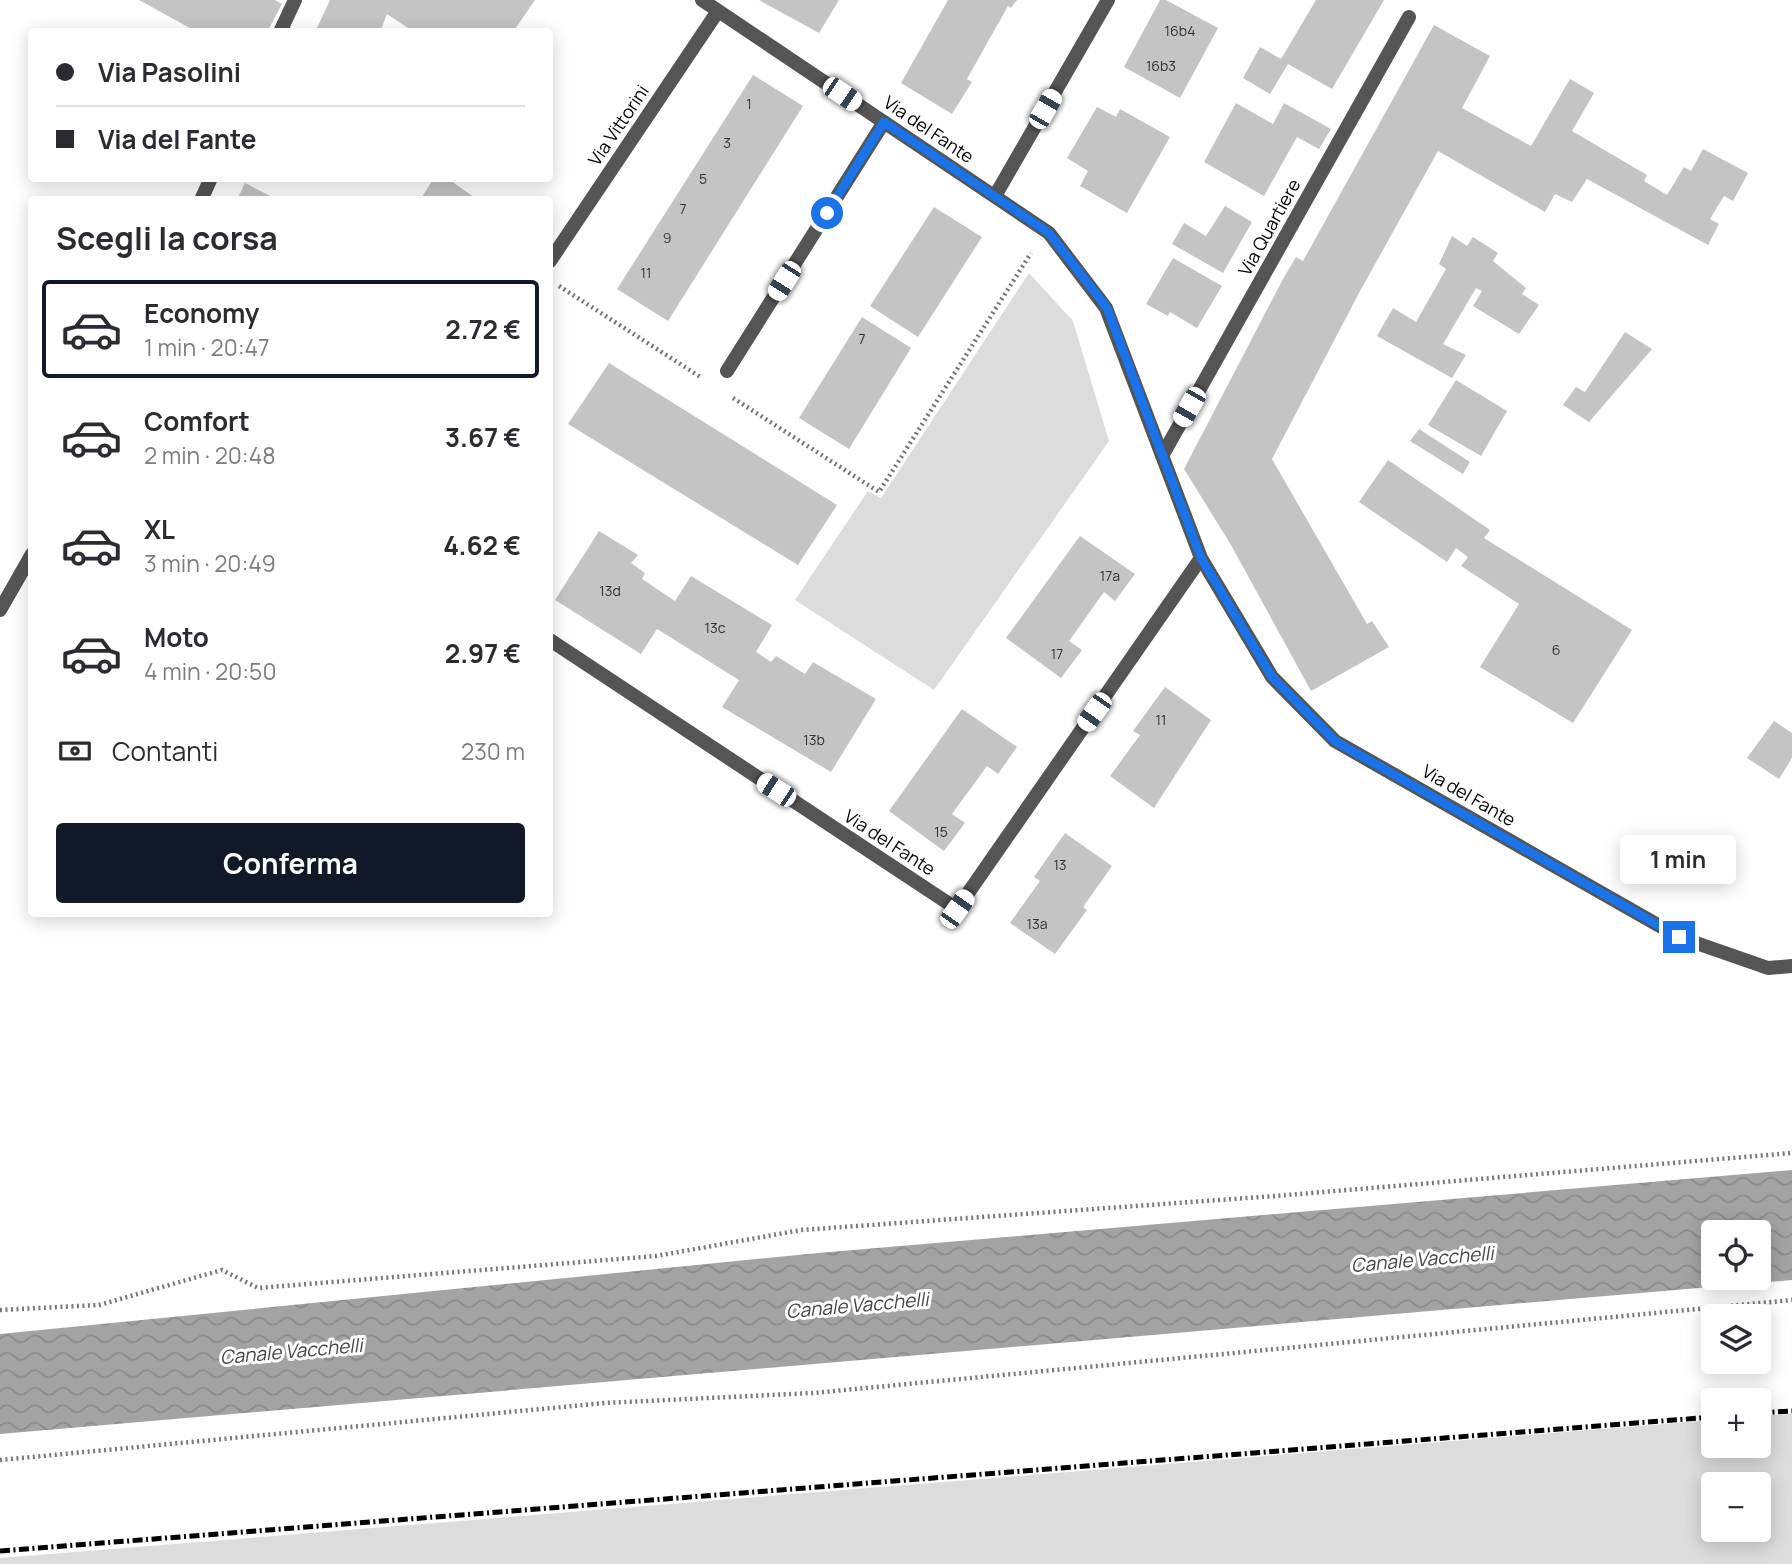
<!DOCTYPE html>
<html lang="it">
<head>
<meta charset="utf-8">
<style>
  body { margin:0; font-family:Manrope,sans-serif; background:#f2f2f3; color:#2b2b33; height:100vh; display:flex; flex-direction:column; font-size:26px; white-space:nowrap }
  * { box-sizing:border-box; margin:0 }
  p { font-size:23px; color:#7c7c81 }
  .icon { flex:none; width:38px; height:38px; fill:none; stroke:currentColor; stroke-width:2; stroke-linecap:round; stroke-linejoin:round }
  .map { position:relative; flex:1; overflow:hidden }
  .drawer { position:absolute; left:28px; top:196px; width:525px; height:721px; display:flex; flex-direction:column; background:#fff; border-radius:7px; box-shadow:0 4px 18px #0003 }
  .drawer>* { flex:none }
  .hud { position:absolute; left:28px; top:28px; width:525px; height:154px; border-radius:7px; box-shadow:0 4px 18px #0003; display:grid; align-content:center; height:154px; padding:0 28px; background:#fff }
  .fabs { position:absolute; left:1701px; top:1220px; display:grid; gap:14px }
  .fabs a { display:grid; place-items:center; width:70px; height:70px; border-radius:7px; background:#fff; box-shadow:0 4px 18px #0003; font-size:35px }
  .end { position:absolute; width:32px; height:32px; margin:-16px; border:9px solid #1a73e8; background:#fff; box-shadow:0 0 0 4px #fff }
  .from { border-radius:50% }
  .bubble { position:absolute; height:49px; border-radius:7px; background:#fff; box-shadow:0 4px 18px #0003; font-size:23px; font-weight:700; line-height:49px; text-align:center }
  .car { position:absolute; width:21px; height:42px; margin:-21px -10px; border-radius:9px; box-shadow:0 0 5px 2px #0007; background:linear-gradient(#fff 24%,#345 0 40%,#fff 0 76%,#345 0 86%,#fff 0) }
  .hud b { display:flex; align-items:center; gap:24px; height:66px; font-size:26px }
  .hud b+b { border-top:2px solid #e1e1e2 }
  .hud i { width:18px; height:18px; background:#2b2b33 }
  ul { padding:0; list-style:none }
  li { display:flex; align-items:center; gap:21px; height:98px; margin:0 14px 10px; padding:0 14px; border:4px solid transparent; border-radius:7px }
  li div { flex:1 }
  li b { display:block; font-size:26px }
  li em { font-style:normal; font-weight:700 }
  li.current { border-color:#111827 }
  li>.icon { width:63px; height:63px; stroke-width:1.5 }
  h2 { padding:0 28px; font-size:32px; line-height:84px }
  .pay { display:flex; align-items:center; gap:18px; height:77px; padding:0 28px; font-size:26px }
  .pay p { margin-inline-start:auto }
  .cta { display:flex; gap:14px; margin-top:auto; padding:14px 28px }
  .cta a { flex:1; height:80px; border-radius:7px; background:#111827; color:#fff; font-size:28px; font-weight:700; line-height:80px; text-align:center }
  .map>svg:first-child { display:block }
</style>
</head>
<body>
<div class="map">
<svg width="1792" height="1564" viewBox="0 0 1792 1564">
  <defs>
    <pattern id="water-waves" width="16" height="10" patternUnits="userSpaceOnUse" patternTransform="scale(1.75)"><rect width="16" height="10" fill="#a3a3a3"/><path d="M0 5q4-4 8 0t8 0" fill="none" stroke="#8b8b8b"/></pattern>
  </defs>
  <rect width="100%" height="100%" fill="#fff"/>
  <path fill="#dcdcdc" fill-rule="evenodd" d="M 1029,273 L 1073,321 L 1109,441 L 934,690 L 795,600 L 868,491 L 881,498 Z
    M 1792,1414 L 1792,1564 L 0,1564 L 0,1558 L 1713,1420 L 1713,1446 L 1759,1446 L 1759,1416 ZM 1713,1484 L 1759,1484 L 1759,1530 L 1713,1530 Z"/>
  <path fill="url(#water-waves)" fill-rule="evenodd" d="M 1792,1170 L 1792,1280 L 0,1434 L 0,1334 L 818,1253 ZM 1713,1232 L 1759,1232 L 1759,1278 L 1713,1278 Z"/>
  <path fill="#c4c4c4" d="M 139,0 L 275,0 L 282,4 L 267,32 L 197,32 Z
    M 330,0 L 535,0 L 513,32 L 414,32 L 387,14 L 380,32 L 315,32 Z
    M 759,0 L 839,0 L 819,33 Z
    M 948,0 L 1017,0 L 1011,8 L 1008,6 L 967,79 L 972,82 L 952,114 L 901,83 Z
    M 1160,0 L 1166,0 L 1218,28 L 1180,98 L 1124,67 Z
    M 1316,0 L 1384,0 L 1332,89 L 1288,64 L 1270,94 L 1243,78 L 1260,47 L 1281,59 Z
    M 1434,25 L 1490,56 L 1462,108 L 1531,146 L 1570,79 L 1594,93 L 1572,131 L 1647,175 L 1644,181 L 1667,195 L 1684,167 L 1691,171 L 1703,149 L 1748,173 L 1733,201 L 1724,196 L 1710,219 L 1719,224 L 1708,245 L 1587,179 L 1572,202 L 1555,194 L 1545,212 L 1438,151 L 1359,293 L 1272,459 L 1367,624 L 1372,621 L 1389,647 L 1311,691 L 1231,545 L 1184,469 L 1283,279 L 1296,257 L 1303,261 Z
    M 753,75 L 803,106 L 668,321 L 617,289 Z
    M 1236,103 L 1273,124 L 1284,103 L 1331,129 L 1319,149 L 1297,137 L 1264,196 L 1204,162 Z
    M 1097,107 L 1116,117 L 1120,109 L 1170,137 L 1127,213 L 1080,186 L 1088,171 L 1067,158 Z
    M 434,178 L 447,178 L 478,200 L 420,200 Z
    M 245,183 L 278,200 L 237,200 Z
    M 1225,206 L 1252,222 L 1223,273 L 1172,244 L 1184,223 L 1206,236 Z
    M 934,207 L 982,237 L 918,337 L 870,306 Z
    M 1452,236 L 1467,246 L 1473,237 L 1498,253 L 1493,261 L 1526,288 L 1522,294 L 1539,305 L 1519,334 L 1473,306 L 1482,291 L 1476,288 L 1443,344 L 1466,355 L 1452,378 L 1377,336 L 1393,308 L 1416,322 L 1446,269 L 1439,264 Z
    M 1173,258 L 1222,286 L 1197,328 L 1170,312 L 1168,316 L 1146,304 Z
    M 862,317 L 911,348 L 849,449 L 799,418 Z
    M 1625,332 L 1652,349 L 1589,422 L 1563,405 L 1576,387 L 1585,392 Z
    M 609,363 L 837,505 L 798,565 L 568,424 Z
    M 1456,380 L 1507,411 L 1481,456 L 1428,425 Z
    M 1419,429 L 1470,462 L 1463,474 L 1410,441 Z
    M 1388,460 L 1490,530 L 1484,538 L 1632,630 L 1573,723 L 1480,667 L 1519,604 L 1461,566 L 1468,557 L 1456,548 L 1447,562 L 1359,502 Z
    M 599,531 L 638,555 L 631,563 L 645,573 L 642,579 L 675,601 L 691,576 L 772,625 L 756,652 L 771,662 L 776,656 L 805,674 L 813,662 L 876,699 L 831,772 L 722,707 L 739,680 L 657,629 L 641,654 L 555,600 Z
    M 1080,536 L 1135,574 L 1115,601 L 1104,592 L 1069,641 L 1082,650 L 1061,678 L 1006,638 Z
    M 1165,687 L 1211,720 L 1154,808 L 1110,776 L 1140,735 L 1133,731 Z
    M 962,709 L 1017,747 L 998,774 L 987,766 L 952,814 L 965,823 L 944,851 L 889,811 Z
    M 1774,721 L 1792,733 L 1792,758 L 1779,779 L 1747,758 Z
    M 1065,833 L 1112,866 L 1083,907 L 1087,910 L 1055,954 L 1010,923 L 1040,881 L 1034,877 Z"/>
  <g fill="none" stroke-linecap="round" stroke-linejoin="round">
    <path stroke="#777" stroke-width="4.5" stroke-dasharray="2 3.5" stroke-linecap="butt" d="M 559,286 L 702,378
      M 733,398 L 879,492 L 1031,253
      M 0,1310 L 99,1305 L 222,1270 L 258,1288 L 656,1256 L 801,1230 L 1275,1196 L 1792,1153
      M 0,1460 L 605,1403 L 813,1393 L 1792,1300"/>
    <path stroke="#555" stroke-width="14" d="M 702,0 L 1049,233 L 1106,308 L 1201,558 L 1272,677 L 1335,741 L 1679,937 L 1768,968 L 1792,966
      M 280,32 L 295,0
      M 995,196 L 1108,0
      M 201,200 L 211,178
      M 550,261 L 718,11
      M 727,371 L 884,122
      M 1162,456 L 1409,17
      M 0,610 L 32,554
      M 550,640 L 957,909 L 1201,558"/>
    <path stroke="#000" stroke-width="5" stroke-dasharray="10 3.5 2 3.5" stroke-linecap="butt" d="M 1759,1413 L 1792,1411
      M 0,1551 L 1713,1417"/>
  </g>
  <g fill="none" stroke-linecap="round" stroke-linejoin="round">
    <path stroke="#1a73e8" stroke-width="9" d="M 827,213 L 884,122 L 1049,233 L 1107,308 L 1201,558 L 1272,677 L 1335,741 L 1679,937"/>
  </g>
  <g text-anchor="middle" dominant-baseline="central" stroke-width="6" stroke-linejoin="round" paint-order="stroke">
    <g font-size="14" fill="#313131">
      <text x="1180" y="30">16b4</text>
      <text x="1161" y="65">16b3</text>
      <text x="749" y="103">1</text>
      <text x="727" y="142">3</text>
      <text x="703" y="178">5</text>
      <text x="683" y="208">7</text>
      <text x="667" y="237">9</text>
      <text x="646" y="272">11</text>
      <text x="862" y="338">7</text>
      <text x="1110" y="575">17a</text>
      <text x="610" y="590">13d</text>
      <text x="715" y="627">13c</text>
      <text x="1556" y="649">6</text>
      <text x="1057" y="653">17</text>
      <text x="1161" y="719">11</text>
      <text x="814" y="739">13b</text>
      <text x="941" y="831">15</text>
      <text x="1060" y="864">13</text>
      <text x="1037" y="923">13a</text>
    </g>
    <g font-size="18" fill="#000" stroke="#fff">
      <text transform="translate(618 125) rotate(-56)">Via Vittorini</text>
      <text transform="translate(929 129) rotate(34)">Via del Fante</text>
      <text transform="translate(1269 227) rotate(-61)">Via Quartiere</text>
      <text transform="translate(1469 795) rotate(30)">Via del Fante</text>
      <text transform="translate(890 842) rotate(33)">Via del Fante</text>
    </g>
    <g font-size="19" font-style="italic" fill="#444" stroke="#fff">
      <text transform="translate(1422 1259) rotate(-5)">Canale Vacchelli</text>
      <text transform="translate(857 1305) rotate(-5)">Canale Vacchelli</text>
      <text transform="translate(291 1351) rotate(-5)">Canale Vacchelli</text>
    </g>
  </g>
</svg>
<div class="fabs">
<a><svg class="icon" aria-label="locate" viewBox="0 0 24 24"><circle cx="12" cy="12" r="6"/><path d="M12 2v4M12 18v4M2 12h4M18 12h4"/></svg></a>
<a><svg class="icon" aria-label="layers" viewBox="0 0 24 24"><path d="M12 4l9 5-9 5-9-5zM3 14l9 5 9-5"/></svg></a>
<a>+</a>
<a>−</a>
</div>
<i class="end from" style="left:827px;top:213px"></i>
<i class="end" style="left:1679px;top:937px"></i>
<div class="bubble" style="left:1620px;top:835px;width:116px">1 min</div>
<i class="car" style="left:842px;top:94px;rotate:124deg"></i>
<i class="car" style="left:1045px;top:109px;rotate:30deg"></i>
<i class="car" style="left:784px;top:281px;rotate:212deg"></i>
<i class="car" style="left:1189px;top:407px;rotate:210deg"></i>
<i class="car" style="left:1094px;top:712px;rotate:215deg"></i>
<i class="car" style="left:776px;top:790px;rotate:303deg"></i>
<i class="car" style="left:957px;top:909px;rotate:35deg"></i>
<div class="hud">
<b><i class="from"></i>Via Pasolini</b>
<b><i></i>Via del Fante</b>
</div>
<section class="drawer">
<h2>Scegli la corsa</h2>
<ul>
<li class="current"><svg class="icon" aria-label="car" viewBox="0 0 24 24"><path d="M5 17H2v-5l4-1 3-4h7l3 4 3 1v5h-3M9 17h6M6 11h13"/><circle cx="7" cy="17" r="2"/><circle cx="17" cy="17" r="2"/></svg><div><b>Economy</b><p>1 min · 20:47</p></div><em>2.72 €</em></li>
<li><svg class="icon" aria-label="car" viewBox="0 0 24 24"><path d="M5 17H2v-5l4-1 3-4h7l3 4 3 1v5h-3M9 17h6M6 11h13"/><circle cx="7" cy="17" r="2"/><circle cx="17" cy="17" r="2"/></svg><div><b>Comfort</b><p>2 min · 20:48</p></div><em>3.67 €</em></li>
<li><svg class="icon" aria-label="car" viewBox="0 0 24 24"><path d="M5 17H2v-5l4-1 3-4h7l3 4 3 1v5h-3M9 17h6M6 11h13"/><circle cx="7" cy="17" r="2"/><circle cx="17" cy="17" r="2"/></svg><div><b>XL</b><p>3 min · 20:49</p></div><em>4.62 €</em></li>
<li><svg class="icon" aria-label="car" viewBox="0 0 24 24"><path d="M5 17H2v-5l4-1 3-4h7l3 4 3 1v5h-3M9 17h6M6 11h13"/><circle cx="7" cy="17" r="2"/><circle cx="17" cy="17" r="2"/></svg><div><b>Moto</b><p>4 min · 20:50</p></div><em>2.97 €</em></li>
</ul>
<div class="pay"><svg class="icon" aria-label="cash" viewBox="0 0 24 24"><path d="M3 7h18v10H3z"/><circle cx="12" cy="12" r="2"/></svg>Contanti<p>230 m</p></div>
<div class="cta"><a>Conferma</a></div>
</section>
</div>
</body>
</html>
